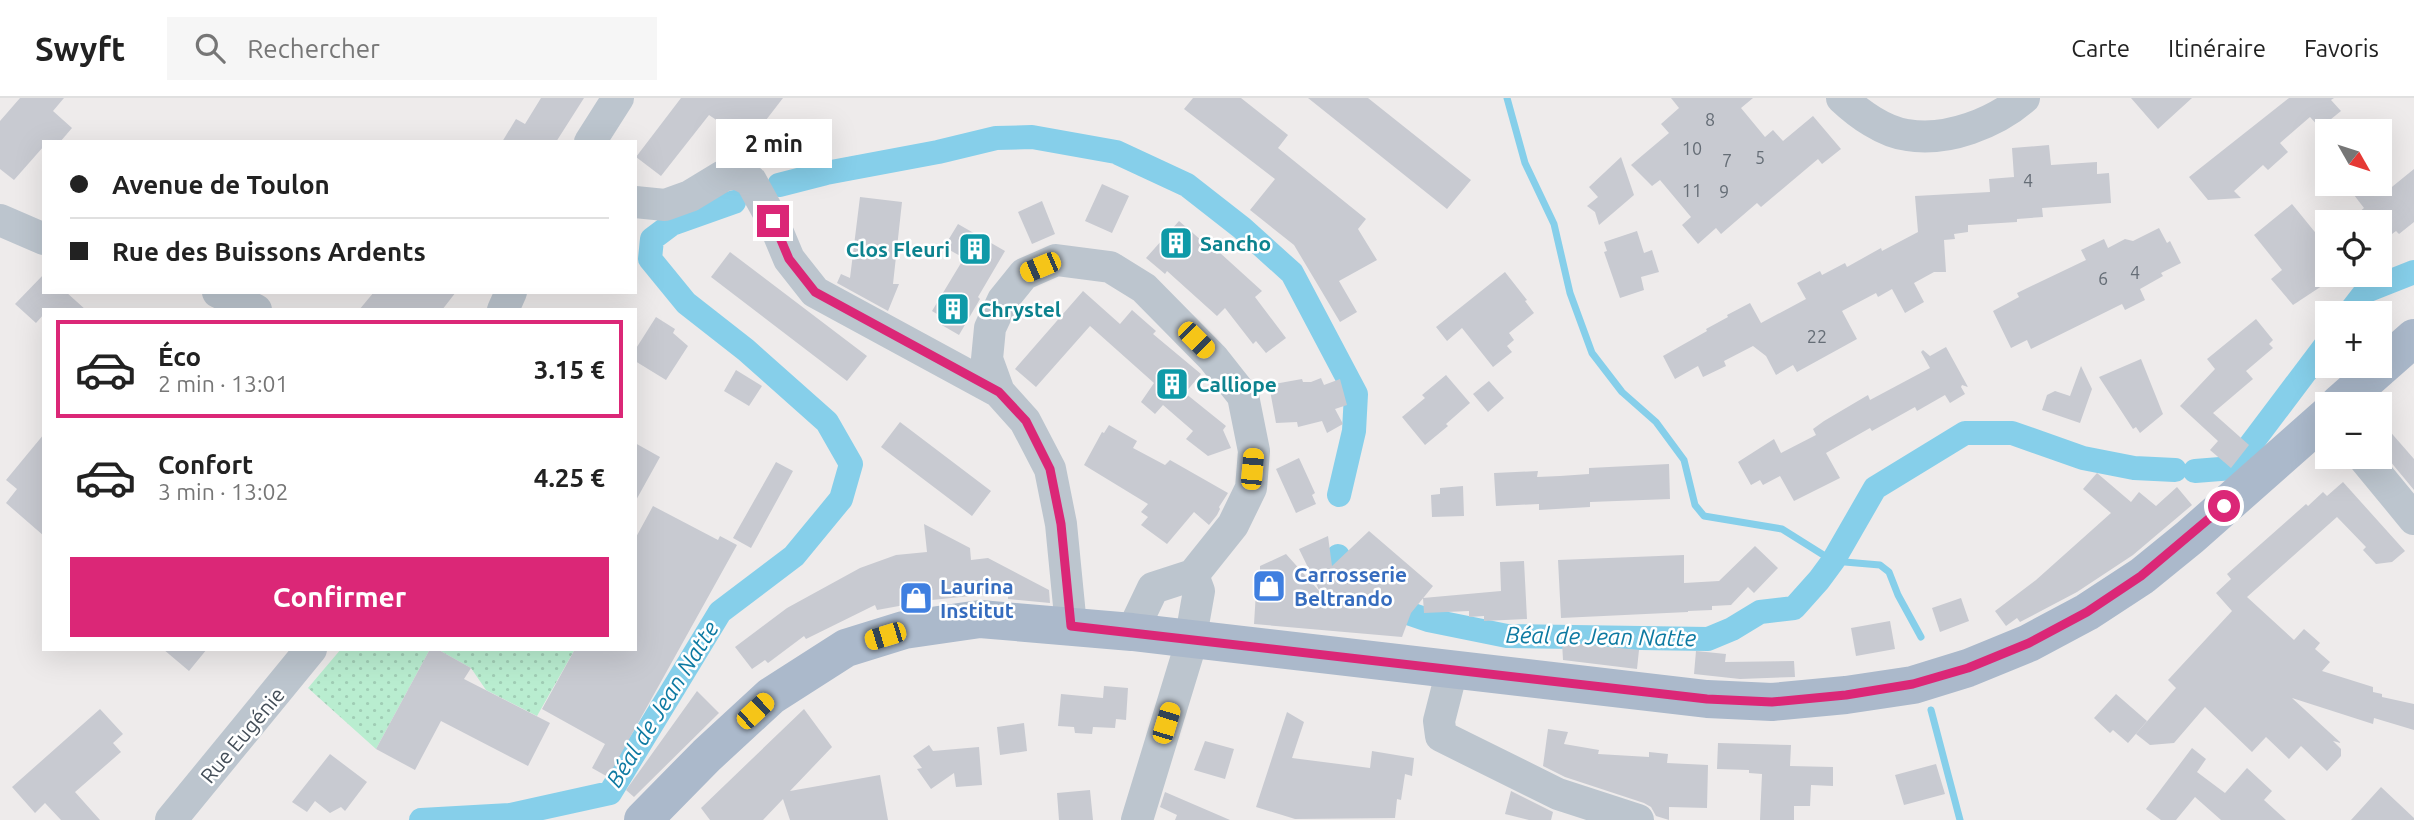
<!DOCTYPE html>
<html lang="fr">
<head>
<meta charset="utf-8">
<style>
  body { margin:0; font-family:Ubuntu,sans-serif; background:#f6f6f6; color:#222; height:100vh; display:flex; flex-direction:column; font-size:26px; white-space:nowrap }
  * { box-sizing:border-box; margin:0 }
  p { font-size:23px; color:#767676 }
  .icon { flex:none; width:38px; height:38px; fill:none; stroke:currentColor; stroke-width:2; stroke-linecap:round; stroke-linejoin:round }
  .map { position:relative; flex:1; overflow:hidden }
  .drawer { position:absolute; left:42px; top:210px; width:595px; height:343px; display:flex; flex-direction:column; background:#fff; border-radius:0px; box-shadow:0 7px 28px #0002 }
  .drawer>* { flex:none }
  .banner { position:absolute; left:42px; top:42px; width:595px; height:154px; border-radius:0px; box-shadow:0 7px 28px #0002; display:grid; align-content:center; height:154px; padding:0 28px; background:#fff }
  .needle { width:46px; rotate:129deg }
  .controls { position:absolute; left:2315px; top:21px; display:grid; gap:14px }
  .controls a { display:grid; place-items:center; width:77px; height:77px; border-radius:0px; background:#fff; box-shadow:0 7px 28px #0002; font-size:35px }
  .end { position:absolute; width:32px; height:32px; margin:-16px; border:9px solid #db2777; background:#fff; box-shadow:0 0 0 4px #fff }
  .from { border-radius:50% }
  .bubble { position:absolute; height:49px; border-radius:0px; background:#fff; box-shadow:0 7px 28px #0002; font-size:23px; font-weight:700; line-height:49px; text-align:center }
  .car { position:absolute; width:21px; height:42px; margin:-21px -10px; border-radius:9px; box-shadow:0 0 5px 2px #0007; background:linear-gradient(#f5c518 24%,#345 0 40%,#f5c518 0 76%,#345 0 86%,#f5c518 0) }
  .banner b { display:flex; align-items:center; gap:24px; height:66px; font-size:26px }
  .banner b+b { border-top:2px solid #e0e0e0 }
  .banner i { width:18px; height:18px; background:#222 }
  ul { padding:12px 0 0; list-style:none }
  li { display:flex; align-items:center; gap:21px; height:98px; margin:0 14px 10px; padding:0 14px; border:4px solid transparent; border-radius:0px }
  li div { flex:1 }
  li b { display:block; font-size:26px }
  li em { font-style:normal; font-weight:700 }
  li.selected { border-color:#db2777 }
  li>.icon { width:63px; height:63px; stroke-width:1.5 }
  .primary-button { display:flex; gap:14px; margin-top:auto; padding:14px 28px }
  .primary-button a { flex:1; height:80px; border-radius:0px; background:#db2777; color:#fff; font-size:28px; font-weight:700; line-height:80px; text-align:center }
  header { display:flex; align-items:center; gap:42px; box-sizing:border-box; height:98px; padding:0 35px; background:#fff; border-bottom:2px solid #e0e0e0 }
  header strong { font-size:33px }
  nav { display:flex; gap:38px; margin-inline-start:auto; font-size:24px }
  .search { width:490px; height:63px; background:#f6f6f6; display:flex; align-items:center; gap:18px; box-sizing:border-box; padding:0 24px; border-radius:0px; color:#767676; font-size:26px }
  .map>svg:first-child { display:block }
</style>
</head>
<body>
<header>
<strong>Swyft</strong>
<div class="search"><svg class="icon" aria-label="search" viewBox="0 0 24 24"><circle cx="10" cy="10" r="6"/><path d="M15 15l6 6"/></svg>Rechercher</div>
<nav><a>Carte</a><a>Itinéraire</a><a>Favoris</a></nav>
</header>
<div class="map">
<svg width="2414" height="722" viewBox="0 0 2414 722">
  <defs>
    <pattern id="garden-dots" width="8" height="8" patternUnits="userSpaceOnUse" patternTransform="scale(1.75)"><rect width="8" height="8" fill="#b9edd0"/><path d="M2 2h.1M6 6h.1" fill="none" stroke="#a0cdb5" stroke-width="1.8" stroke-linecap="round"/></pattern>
  </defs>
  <rect width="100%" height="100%" fill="#eeebeb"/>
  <path fill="url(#garden-dots)" d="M 341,551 L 430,551 L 376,651 L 308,590 Z
    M 437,551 L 575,551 L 537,618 L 486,592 L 471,570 Z"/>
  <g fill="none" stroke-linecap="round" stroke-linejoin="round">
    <path stroke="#86cfea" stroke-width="7" d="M 1507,0 L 1525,65 L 1554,126 L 1570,195 L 1592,255 L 1622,294 L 1656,324 L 1684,362 L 1695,407 L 1704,418 L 1782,431 L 1833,463 L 1880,467 L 1889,474 L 1898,497 L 1921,539
      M 1931,612 L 1960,722"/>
    <path stroke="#86cfea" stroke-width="24" d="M 779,87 L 826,75 L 938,54 L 996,40 L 1032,39 L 1116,54 L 1187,87 L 1242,130 L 1292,175 L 1356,296 L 1354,333 L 1339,397
      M 2349,215 L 2366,193 L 2414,174
      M 2195,373 L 2233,370 L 2328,244
      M 1338,458 L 1348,475 L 1363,492 L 1390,509 L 1428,522 L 1507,538 L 1708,541 L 1732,531 L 1760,514 L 1794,510 L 1819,482 L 1833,463 L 1875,390 L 1965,335 L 2012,335 L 2083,360 L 2134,370 L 2175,372
      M 421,722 L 510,717 L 610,695 L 720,514 L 794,458 L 841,401 L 851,366 L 827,324 L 746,252 L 686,205 L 650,161 L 652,141 L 672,126 L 734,104"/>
  </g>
  <path fill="#c8cad1" d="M 20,0 L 64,0 L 53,13 L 72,30 L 60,44 L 44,44 L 44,48 L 14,82 L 0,71 L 0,23 Z
    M 541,0 L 584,0 L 556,44 L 502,44 L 516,21 L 525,26 Z
    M 681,0 L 783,0 L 749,44 L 709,17 L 661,78 L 636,59 Z
    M 1193,0 L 1241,0 L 1288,37 L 1278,50 L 1366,121 L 1358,131 L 1377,162 L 1339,183 L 1357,214 L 1340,224 L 1294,147 L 1250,112 L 1275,81 L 1184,11 Z
    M 1308,0 L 1368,0 L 1471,82 L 1447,111 Z
    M 1671,0 L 1753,0 L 1741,10 L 1765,39 L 1773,32 L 1783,43 L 1813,18 L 1841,51 L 1822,66 L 1818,61 L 1761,109 L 1757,105 L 1721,136 L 1716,130 L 1698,146 L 1682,127 L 1691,119 L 1660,82 L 1652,88 L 1631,67 L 1669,35 L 1661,26 L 1679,10 Z
    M 2131,0 L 2192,0 L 2158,31 Z
    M 2289,0 L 2334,0 L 2331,2 L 2341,13 L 2320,30 L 2310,19 L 2280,45 L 2288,54 L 2268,72 L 2263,67 L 2234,93 L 2241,100 L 2208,102 L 2189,79 Z
    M 2049,47 L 2051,67 L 2097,64 L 2097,76 L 2109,75 L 2111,105 L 2042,110 L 2043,119 L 2017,121 L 2017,124 L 1968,127 L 1968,134 L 1954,136 L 1955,141 L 1944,142 L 1946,174 L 1934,174 L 1914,185 L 1924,204 L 1905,215 L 1892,191 L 1878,199 L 1876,195 L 1842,213 L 1857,241 L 1797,274 L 1793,267 L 1776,277 L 1766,258 L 1753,248 L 1724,263 L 1726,268 L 1703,279 L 1698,268 L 1675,281 L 1663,258 L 1707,233 L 1706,231 L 1728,219 L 1727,217 L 1750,205 L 1761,225 L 1806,201 L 1797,185 L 1820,173 L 1822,177 L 1845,165 L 1847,169 L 1881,150 L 1882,153 L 1918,134 L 1915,98 L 1990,94 L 1989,81 L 2014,79 L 2012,50 Z
    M 1621,59 L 1634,97 L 1599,127 L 1595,114 L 1587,108 L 1598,99 L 1589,89 Z
    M 2414,71 L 2414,124 L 2399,136 L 2396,133 L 2380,145 L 2380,124 L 2347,124 L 2364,110 L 2354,97 L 2363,90 L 2373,86 L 2382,97 Z
    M 1102,86 L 1129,98 L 1112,135 L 1085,123 Z
    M 860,99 L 902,104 L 893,186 L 899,186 L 888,213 L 837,185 L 841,176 L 850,180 Z
    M 1042,103 L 1055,136 L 1032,146 L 1018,114 Z
    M 2292,106 L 2328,150 L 2328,177 L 2334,180 L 2293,207 L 2271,181 L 2282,172 L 2254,137 Z
    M 1179,123 L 1217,156 L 1219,154 L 1262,193 L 1255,199 L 1286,240 L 1266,255 L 1256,243 L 1253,246 L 1225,210 L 1217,218 L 1167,173 L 1165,176 L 1146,160 Z
    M 958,126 L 1005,153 L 978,199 L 980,201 L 959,237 L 940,226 L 937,216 L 932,213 L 964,160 L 944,149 Z
    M 2159,130 L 2167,145 L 2170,143 L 2181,165 L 2161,175 L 2163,178 L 2140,191 L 2145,202 L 2125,212 L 2122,206 L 2031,251 L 2027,242 L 2011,250 L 1993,213 L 2019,199 L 2017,195 L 2086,162 L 2081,152 L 2104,141 L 2108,150 L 2125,141 L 2133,143 Z
    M 1637,133 L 1644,155 L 1652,152 L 1659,174 L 1641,179 L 1644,192 L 1620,200 L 1604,154 L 1607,153 L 1604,144 Z
    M 730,154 L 867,258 L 847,283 L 711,179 Z
    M 1505,174 L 1527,202 L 1525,203 L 1534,215 L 1509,235 L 1514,242 L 1507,248 L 1512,254 L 1493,269 L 1462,230 L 1447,243 L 1436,229 Z
    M 44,176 L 44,194 L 66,194 L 86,212 L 44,212 L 44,216 L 36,225 L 15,206 Z
    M 1083,193 L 1120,226 L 1132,212 L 1156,233 L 1153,236 L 1201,276 L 1185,295 L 1226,328 L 1223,332 L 1231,350 L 1208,358 L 1186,341 L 1193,333 L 1163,307 L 1155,316 L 1141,304 L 1154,285 L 1090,228 L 1036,289 L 1015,271 Z
    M 374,194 L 456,194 L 442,212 L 359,212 Z
    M 656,219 L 675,231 L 673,235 L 688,248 L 666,282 L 635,263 L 635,252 Z
    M 2256,221 L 2273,242 L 2269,246 L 2273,250 L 2246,273 L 2253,281 L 2213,315 L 2249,347 L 2231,370 L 2210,352 L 2218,343 L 2180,308 L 2215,271 L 2207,261 Z
    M 1946,249 L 1968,289 L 1962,287 L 1961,289 L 1965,296 L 1950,305 L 1945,297 L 1917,313 L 1915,309 L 1872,333 L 1870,330 L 1826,355 L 1840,380 L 1794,403 L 1780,378 L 1763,387 L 1760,382 L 1751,387 L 1738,364 L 1774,341 L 1781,355 L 1816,337 L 1813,331 L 1824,323 L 1868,297 L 1870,302 L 1930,270 L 1921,254 L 1923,252 L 1930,258 Z
    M 2141,261 L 2163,316 L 2140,335 L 2136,329 L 2133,331 L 2099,279 Z
    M 2081,268 L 2092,291 L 2080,325 L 2042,312 L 2047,297 L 2055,293 L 2070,298 Z
    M 736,272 L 762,288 L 749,308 L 724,293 Z
    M 1446,277 L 1470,305 L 1446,326 L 1448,328 L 1425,347 L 1402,319 L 1425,300 L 1422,297 Z
    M 1321,280 L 1324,287 L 1340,281 L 1347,307 L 1335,311 L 1343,326 L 1327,335 L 1322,323 L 1298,329 L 1297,324 L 1276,325 L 1269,287 L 1302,281 L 1303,284 L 1311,284 Z
    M 1489,283 L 1504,300 L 1488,314 L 1473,296 Z
    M 2380,322 L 2414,361 L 2414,392 L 2380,351 Z
    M 900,324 L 991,393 L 972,418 L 881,349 Z
    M 1109,327 L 1137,343 L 1133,350 L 1165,367 L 1170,362 L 1228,395 L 1219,409 L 1220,411 L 1217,417 L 1209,427 L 1194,414 L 1167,446 L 1141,427 L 1148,419 L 1141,414 L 1148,406 L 1084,367 L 1102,334 L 1104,335 Z
    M 44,336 L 44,438 L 6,405 L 17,391 L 6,382 Z
    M 635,345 L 660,359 L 635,404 Z
    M 1299,360 L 1315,395 L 1312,397 L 1316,406 L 1296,415 L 1276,371 Z
    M 776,364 L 793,373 L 751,450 L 733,440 Z
    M 1669,366 L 1670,401 L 1590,404 L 1590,409 L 1539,412 L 1539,406 L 1496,408 L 1494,375 L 1538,373 L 1537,379 L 1560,378 L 1589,376 L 1589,370 Z
    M 2097,375 L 2131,404 L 2139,394 L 2156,408 L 2177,389 L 2192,407 L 2133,457 L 2077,494 L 2020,524 L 2017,520 L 2006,528 L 1995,513 L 2036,482 L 2111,415 L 2083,391 Z
    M 2343,384 L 2405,453 L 2392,464 L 2376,466 L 2363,452 L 2366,449 L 2337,419 L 2247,499 L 2294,542 L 2304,531 L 2320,545 L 2315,551 L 2330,564 L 2322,573 L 2373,589 L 2373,594 L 2382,596 L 2382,599 L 2414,606 L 2414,632 L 2374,620 L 2373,626 L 2292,600 L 2341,645 L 2333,643 L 2341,651 L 2341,658 L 2327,673 L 2301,648 L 2289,661 L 2266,639 L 2252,654 L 2205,609 L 2174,645 L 2150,647 L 2136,636 L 2176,590 L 2168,582 L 2232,513 L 2216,495 L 2231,481 L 2227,476 L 2306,406 L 2308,408 L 2323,394 L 2327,398 Z
    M 1463,388 L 1464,418 L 1432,419 L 1431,397 L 1440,396 L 1440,390 Z
    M 653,408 L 718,442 L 720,438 L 737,447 L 608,679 L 592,670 L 605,646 L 542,611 L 575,551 L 635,551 L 635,441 Z
    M 924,426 L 970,450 L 971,462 L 988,460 L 1049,492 L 1050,505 L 1008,501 L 1008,494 L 932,502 L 877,512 L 875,507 L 806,541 L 804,538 L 768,565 L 765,562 L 752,571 L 735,549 L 787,510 L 860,470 L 896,457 L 927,454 Z
    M 1369,433 L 1433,488 L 1411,515 L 1402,539 L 1254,526 L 1256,494 L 1260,494 L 1260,468 L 1286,456 L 1320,494 L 1299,451 L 1328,438 L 1332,468 Z
    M 1755,448 L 1778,470 L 1754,495 L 1748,489 L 1731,507 L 1712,508 L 1712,512 L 1688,513 L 1688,514 L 1561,520 L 1558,462 L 1684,457 L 1684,485 L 1719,483 Z
    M 1524,463 L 1527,521 L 1484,523 L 1484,518 L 1469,519 L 1469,513 L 1424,515 L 1423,500 L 1501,493 L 1500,464 Z
    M 1961,500 L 1969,523 L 1940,534 L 1932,510 Z
    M 1890,523 L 1895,551 L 1856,558 L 1851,530 Z
    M 1562,544 L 1639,552 L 1637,571 L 1563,562 Z
    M 163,551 L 207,551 L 189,573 Z
    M 430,551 L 437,551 L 471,570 L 464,581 L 550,625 L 528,668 L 441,623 L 415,672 L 376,651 Z
    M 1696,553 L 1726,556 L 1725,564 L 1794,563 L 1795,579 L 1740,581 L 1694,576 Z
    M 1104,588 L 1128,590 L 1126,622 L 1116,621 L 1115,630 L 1093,629 L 1092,636 L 1075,635 L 1074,629 L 1058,628 L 1061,596 L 1103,600 Z
    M 697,593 L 719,615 L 634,699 L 626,692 Z
    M 2116,596 L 2147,623 L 2128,645 L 2113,632 L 2110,635 L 2094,620 Z
    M 100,611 L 123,636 L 113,645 L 121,654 L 75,694 L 100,722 L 61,722 L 45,705 L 35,715 L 12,689 Z
    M 804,611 L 832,649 L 790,693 L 880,677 L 888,722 L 790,722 L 783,701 L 763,722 L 710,722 L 701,710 Z
    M 1287,614 L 1304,624 L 1292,660 L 1370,670 L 1372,653 L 1414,660 L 1412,678 L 1405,676 L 1401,702 L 1397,701 L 1395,720 L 1295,721 L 1256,709 Z
    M 1024,625 L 1027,653 L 1000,657 L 997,629 Z
    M 1548,631 L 1568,634 L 1564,646 L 1599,652 L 1598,656 L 1649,659 L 1649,654 L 1668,656 L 1667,665 L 1708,667 L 1707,710 L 1669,709 L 1669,722 L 1656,718 L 1651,709 L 1644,705 L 1565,679 L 1543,668 Z
    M 1205,643 L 1234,651 L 1225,681 L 1194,672 Z
    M 1718,645 L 1791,647 L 1790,668 L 1833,669 L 1833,688 L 1811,687 L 1810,708 L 1794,708 L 1794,722 L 1760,722 L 1762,676 L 1749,675 L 1749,672 L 1717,671 Z
    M 929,647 L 933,653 L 979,649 L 982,687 L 956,689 L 954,675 L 931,691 L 917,671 L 922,670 L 913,658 Z
    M 2192,650 L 2206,661 L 2197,674 L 2225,695 L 2247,670 L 2272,693 L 2264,702 L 2286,722 L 2221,722 L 2195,699 L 2176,722 L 2161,722 L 2146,711 Z
    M 330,656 L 367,684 L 345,713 L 341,709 L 330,715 L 315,703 L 307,714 L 292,704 Z
    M 1936,666 L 1945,696 L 1904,707 L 1895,677 Z
    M 2381,689 L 2414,720 L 2414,722 L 2351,722 Z
    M 1090,692 L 1093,722 L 1059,722 L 1057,695 Z
    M 1511,693 L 1553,714 L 1551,722 L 1529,722 L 1505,716 Z
    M 1165,694 L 1230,722 L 1175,722 L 1177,717 L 1160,709 Z"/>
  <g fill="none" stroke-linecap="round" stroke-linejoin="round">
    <path stroke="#bcc5ce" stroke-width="32" d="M 1842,0 C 1859,16 1884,34 1907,37 C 1947,44 1995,25 2024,0
      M 590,44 L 618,0
      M 635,104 L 665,107 L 690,98 L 723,78 L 736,75 L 751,83 L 773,123 L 789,161 L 815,194 L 999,294 L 1025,323 L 1050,371 L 1061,426 L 1071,528
      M 0,122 L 44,141
      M 218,194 L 256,212
      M 503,212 L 511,194
      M 999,294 L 987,261 L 990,230 L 1003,202 L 1024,176 L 1056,162 L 1110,169 L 1144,190 L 1213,260 L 1243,298 L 1254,353 L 1251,390 L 1233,427 L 1193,477
      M 2363,359 L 2414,421
      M 1132,534 L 1153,490 L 1193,477
      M 1452,572 L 1439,623 L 1441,638 L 1558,696 L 1638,722
      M 171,722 L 311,551
      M 1137,722 L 1188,555 L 1199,493 L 1193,477"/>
    <path stroke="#abb9cb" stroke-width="38" d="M 2339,306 L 2414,240
      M 643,722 L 707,657 L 771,598 L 846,550 L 904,532 L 980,521 L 1132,534 L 1707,601 L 1772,604 L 1846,597 L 1913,587 L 1968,570 L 2029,545 L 2087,514 L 2142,478 L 2190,439 L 2328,317"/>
  </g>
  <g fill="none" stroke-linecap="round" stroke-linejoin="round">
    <path stroke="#db2777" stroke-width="9" d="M 773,123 L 789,161 L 815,194 L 999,294 L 1026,323 L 1050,371 L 1061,426 L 1071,528 L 1707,601 L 1772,604 L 1846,597 L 1913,586 L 1968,570 L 2029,545 L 2087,514 L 2141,478 L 2224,408"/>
  </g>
  <defs>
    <symbol id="building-square" viewBox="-11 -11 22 22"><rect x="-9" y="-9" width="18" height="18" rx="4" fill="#0f9aa8" stroke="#fff"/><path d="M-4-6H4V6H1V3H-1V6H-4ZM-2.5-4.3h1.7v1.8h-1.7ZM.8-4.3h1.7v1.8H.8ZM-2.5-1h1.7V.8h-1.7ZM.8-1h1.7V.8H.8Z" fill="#fff"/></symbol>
    <symbol id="shop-square" viewBox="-11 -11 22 22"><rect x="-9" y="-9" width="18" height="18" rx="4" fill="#3f7fe0" stroke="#fff"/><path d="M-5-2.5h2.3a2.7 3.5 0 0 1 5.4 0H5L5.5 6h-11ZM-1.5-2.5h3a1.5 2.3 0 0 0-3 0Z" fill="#fff"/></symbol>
  </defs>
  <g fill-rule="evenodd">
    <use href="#building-square" x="1157" y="126" width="38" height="38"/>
    <use href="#building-square" x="956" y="132" width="38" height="38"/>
    <use href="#building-square" x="934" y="192" width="38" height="38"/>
    <use href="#building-square" x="1153" y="267" width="38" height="38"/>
    <use href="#shop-square" x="1250" y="469" width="38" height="38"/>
    <use href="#shop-square" x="897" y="481" width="38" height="38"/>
  </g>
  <g text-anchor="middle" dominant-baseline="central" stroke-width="5" stroke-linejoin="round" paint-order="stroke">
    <g font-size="18" fill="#656d76">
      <text x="1710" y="21">8</text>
      <text x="1692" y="50">10</text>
      <text x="1760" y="59">5</text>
      <text x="1727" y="62">7</text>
      <text x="2028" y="82">4</text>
      <text x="1692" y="92">11</text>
      <text x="1724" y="93">9</text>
      <text x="2135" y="174">4</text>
      <text x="2103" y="180">6</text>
      <text x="1817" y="238">22</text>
    </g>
    <g font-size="21" font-weight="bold" fill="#0d838f" stroke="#fff" text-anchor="start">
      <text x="1200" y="145">Sancho</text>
      <text x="950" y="151" text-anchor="end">Clos Fleuri</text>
      <text x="978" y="211">Chrystel</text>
      <text x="1196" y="286">Calliope</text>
    </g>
    <g font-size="21" font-weight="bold" fill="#366cbe" stroke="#fff" text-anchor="start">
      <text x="1294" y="476">Carrosserie<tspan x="1294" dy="24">Beltrando</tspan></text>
      <text x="940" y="488">Laurina<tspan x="940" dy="24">Institut</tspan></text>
    </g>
    <g font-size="21" fill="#444e58" stroke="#fff">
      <text transform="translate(242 637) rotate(-50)">Rue Eugénie</text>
    </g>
    <g font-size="23" font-style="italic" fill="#0e7aa2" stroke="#fff">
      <text transform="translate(1601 538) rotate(1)">Béal de Jean Natte</text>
      <text transform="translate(662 606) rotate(-58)">Béal de Jean Natte</text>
    </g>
  </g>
</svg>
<div class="controls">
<a><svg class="needle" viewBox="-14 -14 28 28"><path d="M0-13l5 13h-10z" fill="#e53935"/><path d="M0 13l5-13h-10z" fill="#767676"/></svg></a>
<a><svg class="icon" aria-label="locate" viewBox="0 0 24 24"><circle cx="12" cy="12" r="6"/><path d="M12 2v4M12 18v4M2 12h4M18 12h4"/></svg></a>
<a>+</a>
<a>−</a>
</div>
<i class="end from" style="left:2224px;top:408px"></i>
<i class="end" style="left:773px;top:123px"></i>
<div class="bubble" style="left:716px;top:21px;width:116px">2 min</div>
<i class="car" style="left:1040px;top:169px;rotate:247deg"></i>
<i class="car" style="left:1196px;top:242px;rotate:135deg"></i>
<i class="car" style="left:1252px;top:371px;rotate:5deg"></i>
<i class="car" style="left:885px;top:538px;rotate:253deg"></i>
<i class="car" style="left:755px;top:613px;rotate:47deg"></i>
<i class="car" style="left:1166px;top:625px;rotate:17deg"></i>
<div class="banner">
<b><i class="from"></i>Avenue de Toulon</b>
<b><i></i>Rue des Buissons Ardents</b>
</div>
<section class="drawer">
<ul>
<li class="selected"><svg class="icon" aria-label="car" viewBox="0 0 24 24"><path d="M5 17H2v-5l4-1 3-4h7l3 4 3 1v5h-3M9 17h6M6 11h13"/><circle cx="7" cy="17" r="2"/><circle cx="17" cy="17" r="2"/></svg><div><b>Éco</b><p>2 min · 13:01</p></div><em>3.15 €</em></li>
<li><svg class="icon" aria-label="car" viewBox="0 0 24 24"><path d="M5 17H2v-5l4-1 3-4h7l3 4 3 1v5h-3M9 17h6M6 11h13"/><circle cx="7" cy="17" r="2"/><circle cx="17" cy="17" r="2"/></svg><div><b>Confort</b><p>3 min · 13:02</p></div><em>4.25 €</em></li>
</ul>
<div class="primary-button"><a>Confirmer</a></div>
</section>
</div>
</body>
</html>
